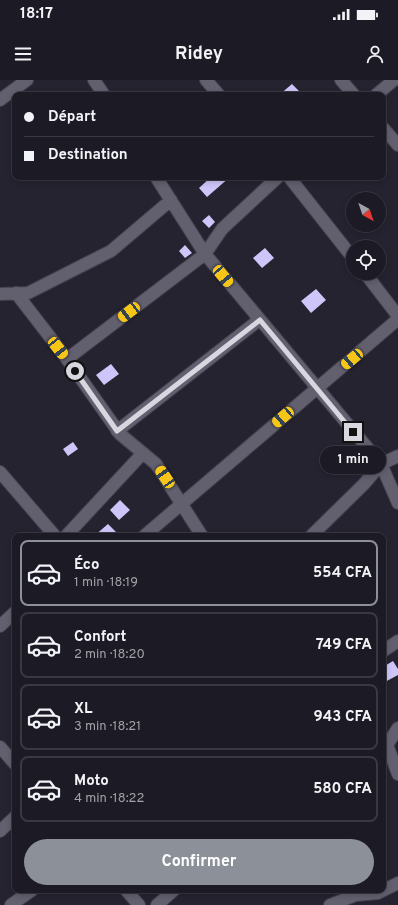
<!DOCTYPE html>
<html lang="fr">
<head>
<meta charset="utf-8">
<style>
  body { margin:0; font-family:Overpass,sans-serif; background:#292731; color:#f1f3f6; height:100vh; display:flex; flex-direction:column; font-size:15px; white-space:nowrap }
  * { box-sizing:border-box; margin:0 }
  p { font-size:13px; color:#a0a1a6 }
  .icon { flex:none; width:22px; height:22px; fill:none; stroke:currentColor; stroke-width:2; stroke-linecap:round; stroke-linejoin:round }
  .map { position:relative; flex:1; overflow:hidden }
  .sheet { position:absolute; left:12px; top:453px; width:374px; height:360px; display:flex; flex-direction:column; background:#1c1a24; border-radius:8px; box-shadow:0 2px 6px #0003,0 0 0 1px #3a3841 }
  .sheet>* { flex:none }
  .banner { position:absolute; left:12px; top:12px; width:374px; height:88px; border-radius:8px; box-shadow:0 2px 6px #0003,0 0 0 1px #3a3841; display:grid; align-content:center; height:88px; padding:0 12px; background:#1c1a24 }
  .needle { width:26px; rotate:140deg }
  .fabs { position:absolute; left:346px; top:112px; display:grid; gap:8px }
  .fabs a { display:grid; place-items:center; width:40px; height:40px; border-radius:50%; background:#1c1a24; box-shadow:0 2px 6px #0003,0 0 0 1px #3a3841; font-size:20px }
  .end { position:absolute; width:18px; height:18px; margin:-9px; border:5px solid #d8d7e0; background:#111; box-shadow:0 0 0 2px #111 }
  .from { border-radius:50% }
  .bubble { position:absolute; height:28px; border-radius:14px; background:#1c1a24; box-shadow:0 2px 6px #0003,0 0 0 1px #3a3841; font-size:13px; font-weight:700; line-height:28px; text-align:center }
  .car { position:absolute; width:12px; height:24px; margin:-12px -6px; border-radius:5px; box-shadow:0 0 3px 1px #0007; background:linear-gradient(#f5c518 24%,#345 0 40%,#f5c518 0 76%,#345 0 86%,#f5c518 0) }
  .banner b { display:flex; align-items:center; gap:14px; height:38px; font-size:15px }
  .banner b+b { border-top:1px solid #3a3841 }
  .banner i { width:10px; height:10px; background:#f1f3f6 }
  ul { padding:7px 0 0; list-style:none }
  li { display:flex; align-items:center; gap:12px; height:66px; margin:0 8px 6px; padding:0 4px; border:2px solid #3a3841; border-radius:8px }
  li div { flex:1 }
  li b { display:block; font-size:15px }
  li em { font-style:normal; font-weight:700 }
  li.on { border-color:#8c9099 }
  li>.icon { width:36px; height:36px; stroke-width:1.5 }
  .action { display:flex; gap:8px; margin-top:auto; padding:8px 12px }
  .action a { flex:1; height:46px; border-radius:24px; background:#8c9099; color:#fff; font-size:16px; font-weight:700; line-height:46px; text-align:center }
  .status { display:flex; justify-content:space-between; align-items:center; height:28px; padding:0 20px; background:#1c1a24; direction:ltr }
  .status svg { height:11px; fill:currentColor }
  header { display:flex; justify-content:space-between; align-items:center; height:52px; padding:0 12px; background:#1c1a24; font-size:18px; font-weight:700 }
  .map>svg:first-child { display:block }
</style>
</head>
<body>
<div class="status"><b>18:17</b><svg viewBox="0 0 49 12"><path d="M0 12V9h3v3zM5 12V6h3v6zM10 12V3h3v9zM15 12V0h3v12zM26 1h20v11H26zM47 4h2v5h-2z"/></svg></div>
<header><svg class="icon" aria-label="menu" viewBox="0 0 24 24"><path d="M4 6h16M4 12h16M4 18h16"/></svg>Ridey<svg class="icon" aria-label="person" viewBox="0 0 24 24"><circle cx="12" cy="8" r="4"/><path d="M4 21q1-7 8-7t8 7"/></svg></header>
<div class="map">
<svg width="398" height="825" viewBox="0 0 398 825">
  <rect width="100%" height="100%" fill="#252330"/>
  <path fill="#cec6f9" d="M 292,4 L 299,11 L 294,15 L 279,15 Z
    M 211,97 L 230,97 L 207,117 L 199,108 Z
    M 209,135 L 215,142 L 209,148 L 202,141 Z
    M 185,165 L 192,173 L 185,178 L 179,171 Z
    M 265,168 L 274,178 L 262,188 L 253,178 Z
    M 316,209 L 326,220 L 311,233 L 301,221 Z
    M 111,284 L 119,294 L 104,305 L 96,295 Z
    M 73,362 L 78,369 L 68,376 L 63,369 Z
    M 120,420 L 130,430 L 119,440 L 110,430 Z
    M 108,444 L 116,452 L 112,456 L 94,456 Z
    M 393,581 L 398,589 L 398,595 L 383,603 L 383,587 Z"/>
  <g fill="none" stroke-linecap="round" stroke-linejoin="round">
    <defs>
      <path id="minor" d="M 94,0 L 104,15
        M 206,0 L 219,15
        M 341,0 L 354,15
        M 376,15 L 394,0
        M 0,20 L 27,0
        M 383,48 L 398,65
        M 156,97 L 205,174 L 381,384 L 398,423
        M 289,97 L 353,178
        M 365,193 L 398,236
        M 16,213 L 67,279 L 120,354 L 156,384 L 202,456
        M 0,214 L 28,213 L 111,171 L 171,120
        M 67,279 L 205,174 L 222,149 L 278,97
        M 117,351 L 259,240
        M 0,392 L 55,456
        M 66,456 L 143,373
        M 144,456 L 398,239
        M 311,456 L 364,404 L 381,384 L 398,376
        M 0,546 L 15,532
        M 383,571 L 398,561
        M 398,648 L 387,665 L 398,694
        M 0,667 L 15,684
        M 0,751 L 15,737
        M 126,810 L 139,825
        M 11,825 L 32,810
        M 157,825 L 174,810
        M 330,825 L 356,815 L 378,813 L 398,803"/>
    </defs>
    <use href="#minor" stroke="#43414c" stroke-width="14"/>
    <use href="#minor" stroke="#625f6f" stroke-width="12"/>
  </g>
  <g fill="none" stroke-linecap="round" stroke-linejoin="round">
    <path stroke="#d8d7e0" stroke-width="5" d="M 75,291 L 117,351 L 260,240 L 353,352"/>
  </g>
</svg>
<div class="fabs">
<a><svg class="needle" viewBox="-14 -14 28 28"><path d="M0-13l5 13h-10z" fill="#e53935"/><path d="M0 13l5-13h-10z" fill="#a0a1a6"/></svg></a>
<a><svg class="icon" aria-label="locate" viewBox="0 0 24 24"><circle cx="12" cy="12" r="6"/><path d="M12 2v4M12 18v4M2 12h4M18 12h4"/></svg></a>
</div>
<i class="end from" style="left:75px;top:291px"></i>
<i class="end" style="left:353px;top:352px"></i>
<div class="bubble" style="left:320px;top:366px;width:66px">1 min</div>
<i class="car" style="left:223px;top:196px;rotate:140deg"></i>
<i class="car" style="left:129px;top:232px;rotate:233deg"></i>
<i class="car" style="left:58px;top:268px;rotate:142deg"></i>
<i class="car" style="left:352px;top:279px;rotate:230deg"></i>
<i class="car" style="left:283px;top:337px;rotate:229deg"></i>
<i class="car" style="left:165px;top:397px;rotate:326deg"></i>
<div class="banner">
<b><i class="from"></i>Départ</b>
<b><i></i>Destination</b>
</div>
<section class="sheet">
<ul>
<li class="on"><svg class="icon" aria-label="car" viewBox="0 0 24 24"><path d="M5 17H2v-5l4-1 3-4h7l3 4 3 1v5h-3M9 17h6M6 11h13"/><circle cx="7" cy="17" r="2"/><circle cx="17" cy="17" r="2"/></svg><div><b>Éco</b><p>1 min · 18:19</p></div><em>554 CFA</em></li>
<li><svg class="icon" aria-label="car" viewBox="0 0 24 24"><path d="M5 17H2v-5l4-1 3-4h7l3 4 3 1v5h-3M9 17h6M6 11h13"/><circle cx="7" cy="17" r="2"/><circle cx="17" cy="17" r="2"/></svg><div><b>Confort</b><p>2 min · 18:20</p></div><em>749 CFA</em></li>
<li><svg class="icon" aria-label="car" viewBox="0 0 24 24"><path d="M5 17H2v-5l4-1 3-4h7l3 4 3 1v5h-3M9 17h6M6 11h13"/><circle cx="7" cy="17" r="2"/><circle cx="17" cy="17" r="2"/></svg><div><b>XL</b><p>3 min · 18:21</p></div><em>943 CFA</em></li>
<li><svg class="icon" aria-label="car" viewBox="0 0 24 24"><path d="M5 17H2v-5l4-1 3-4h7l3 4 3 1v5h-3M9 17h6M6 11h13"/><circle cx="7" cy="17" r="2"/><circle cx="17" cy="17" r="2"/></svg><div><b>Moto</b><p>4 min · 18:22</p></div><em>580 CFA</em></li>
</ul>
<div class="action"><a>Confirmer</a></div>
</section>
</div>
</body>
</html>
